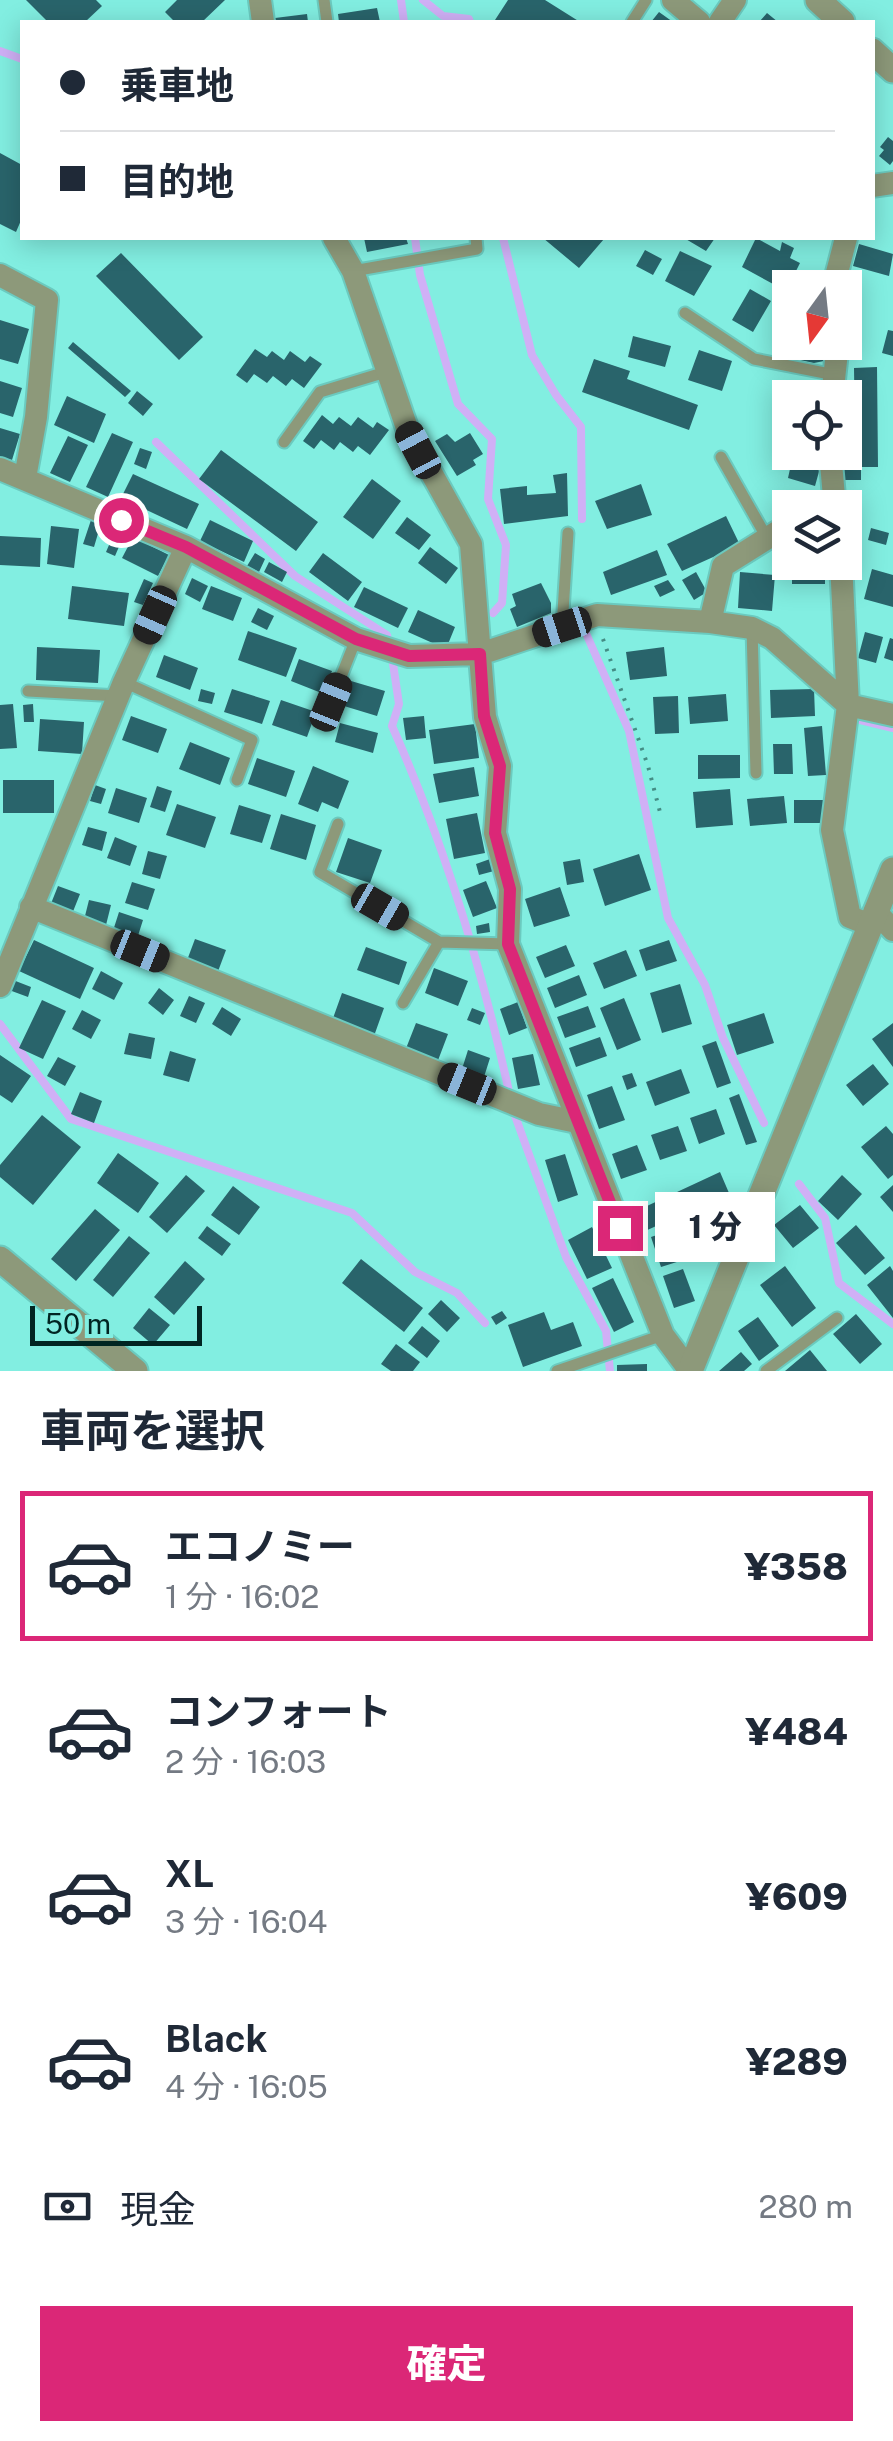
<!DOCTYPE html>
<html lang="ja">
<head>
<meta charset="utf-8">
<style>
  body { margin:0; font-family:"Public Sans","Noto Sans JP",sans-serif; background:#f6f6f7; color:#1f2937; height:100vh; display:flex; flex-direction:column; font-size:38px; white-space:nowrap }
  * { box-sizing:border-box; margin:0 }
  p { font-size:32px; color:#747a83 }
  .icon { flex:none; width:55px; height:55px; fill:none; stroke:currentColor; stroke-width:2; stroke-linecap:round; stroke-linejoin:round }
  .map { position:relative; height:1371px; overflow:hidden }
  .panel { display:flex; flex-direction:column; background:#fff; flex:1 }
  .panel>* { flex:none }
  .top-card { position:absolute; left:20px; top:20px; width:855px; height:220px; border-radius:0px; box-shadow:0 5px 25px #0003; display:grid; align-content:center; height:220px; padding:0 40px; background:#fff }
  .needle { width:65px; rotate:195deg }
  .tools { position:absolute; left:772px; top:270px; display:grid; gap:20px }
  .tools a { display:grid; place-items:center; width:90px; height:90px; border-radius:0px; background:#fff; box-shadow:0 5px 25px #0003; font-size:50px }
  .scale { position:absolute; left:30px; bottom:25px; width:172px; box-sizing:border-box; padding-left:10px; border:5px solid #012522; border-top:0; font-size:28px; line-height:35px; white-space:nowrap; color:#012522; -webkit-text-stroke:8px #82eee1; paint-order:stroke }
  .end { position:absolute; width:45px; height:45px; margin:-22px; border:12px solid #db2777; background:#fff; box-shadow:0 0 0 5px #fff }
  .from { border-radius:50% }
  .bubble { position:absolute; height:70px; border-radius:0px; background:#fff; box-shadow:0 5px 25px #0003; font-size:32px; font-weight:800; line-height:70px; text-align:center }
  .car { position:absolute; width:30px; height:60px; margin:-30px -15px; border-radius:12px; box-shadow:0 0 8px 2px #0007; background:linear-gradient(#222 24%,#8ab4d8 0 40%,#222 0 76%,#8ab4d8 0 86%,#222 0) }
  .top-card b { display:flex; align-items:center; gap:35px; height:95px; font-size:38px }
  .top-card b+b { border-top:2px solid #e0e1e3 }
  .top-card i { width:25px; height:25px; background:#1f2937 }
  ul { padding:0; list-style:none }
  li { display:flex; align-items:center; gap:30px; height:150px; margin:0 20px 15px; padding:0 20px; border:5px solid transparent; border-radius:0px }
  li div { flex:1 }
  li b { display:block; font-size:38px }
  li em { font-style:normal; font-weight:800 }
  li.on { border-color:#db2777 }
  li>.icon { width:90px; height:90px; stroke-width:1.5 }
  h2 { padding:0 40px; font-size:45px; line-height:120px }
  .pay { display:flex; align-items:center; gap:25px; height:110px; padding:0 40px; font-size:38px }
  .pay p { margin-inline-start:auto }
  .action { display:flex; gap:20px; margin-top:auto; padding:20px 40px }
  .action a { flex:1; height:115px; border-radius:0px; background:#db2777; color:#fff; font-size:40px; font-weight:800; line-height:115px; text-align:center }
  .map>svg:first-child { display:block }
</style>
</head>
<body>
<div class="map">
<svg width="893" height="1371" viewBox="0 0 893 1371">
  <rect width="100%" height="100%" fill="#82eee1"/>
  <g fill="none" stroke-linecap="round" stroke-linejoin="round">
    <path stroke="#d0b0f6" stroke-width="8" d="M 401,0 L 404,22
      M 423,0 L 443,16 L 469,19 L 470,22
      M 0,51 L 22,59
      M 415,238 L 420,275 L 458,404 L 492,439 L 488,499 L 506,545 L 502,603 L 493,613
      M 503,238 L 532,355 L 556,395 L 581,427 L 582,519
      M 156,442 L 295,576 L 387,635 L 389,643
      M 585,631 L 629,731 L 668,918 L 705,985 L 723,1038 L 764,1123
      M 392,657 L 399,704 L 392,726 C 445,844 482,969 510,1096
      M 856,719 L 893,728
      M 0,1024 L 71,1119 L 352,1213 L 415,1272 L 457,1293 L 485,1323
      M 513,1110 L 566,1257 L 606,1331 L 610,1371
      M 799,1184 L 825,1218 L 839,1283 L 893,1324"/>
  </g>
  <path fill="#29646b" d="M 26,0 L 96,0 L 102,6 L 85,22 L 48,22 Z
    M 177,0 L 225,0 L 202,22 L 175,22 L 165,12 Z
    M 508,0 L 545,0 L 580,22 L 500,22 L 495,20 Z
    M 377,8 L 380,22 L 339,22 L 338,14 Z
    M 659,12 L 673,22 L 651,22 Z
    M 767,13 L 778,22 L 759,22 Z
    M 307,14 L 308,22 L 276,22 L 275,18 Z
    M 888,137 L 893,141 L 893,161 L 890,165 L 879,156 L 884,150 L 880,147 Z
    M 0,153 L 22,165 L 22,218 L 16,232 L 0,224 Z
    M 364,238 L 406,238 L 408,244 L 367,252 Z
    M 543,238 L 602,238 L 604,239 L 579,268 Z
    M 684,238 L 715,238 L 706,251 Z
    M 756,238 L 780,251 L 782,242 L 794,248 L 790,258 L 800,263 L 786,291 L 742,267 Z
    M 859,244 L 893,254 L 889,276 L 853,266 Z
    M 645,250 L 662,259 L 653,275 L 636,266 Z
    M 680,251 L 712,266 L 694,296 L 665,281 Z
    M 121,253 L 203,337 L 179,360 L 96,276 Z
    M 750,289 L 771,301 L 753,332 L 732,320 Z
    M 856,302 L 861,325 L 848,327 L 845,304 Z
    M 0,320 L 29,329 L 18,364 L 0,359 Z
    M 888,330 L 893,331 L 893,356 L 882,353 Z
    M 633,336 L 671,346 L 665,367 L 628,357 Z
    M 790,337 L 790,342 L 820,342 L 824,361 L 814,363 L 772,354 L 780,350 L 777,341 Z
    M 73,342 L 131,391 L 125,397 L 68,348 Z
    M 255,349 L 267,357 L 272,351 L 284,360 L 290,351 L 305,362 L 310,356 L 322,364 L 304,388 L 292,379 L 286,386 L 273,376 L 267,383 L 254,374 L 247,383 L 236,375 Z
    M 699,350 L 732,361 L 722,391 L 688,380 Z
    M 594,359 L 630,371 L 627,379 L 698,405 L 689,430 L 582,392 Z
    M 877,367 L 878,467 L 861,467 L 861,480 L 842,480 L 845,437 L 855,437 L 854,368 Z
    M 0,381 L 22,388 L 13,417 L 0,413 Z
    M 137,391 L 153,404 L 143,416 L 128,403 Z
    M 67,396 L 106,414 L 94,443 L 54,425 Z
    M 322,415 L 333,424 L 339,417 L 351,426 L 358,417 L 373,428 L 377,422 L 389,430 L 370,455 L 358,446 L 353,452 L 340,442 L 334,450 L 321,440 L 314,449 L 303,441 Z
    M 777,427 L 790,430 L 790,450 L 772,445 Z
    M 0,428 L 20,434 L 12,460 L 0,457 Z
    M 112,433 L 133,442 L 108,497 L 86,487 Z
    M 470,433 L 483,454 L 473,460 L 476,465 L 457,476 L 435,441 L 447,434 L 455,442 Z
    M 68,436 L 88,445 L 70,482 L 50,473 Z
    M 140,448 L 152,452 L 146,469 L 134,464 Z
    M 221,450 L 318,522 L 296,551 L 199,479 Z
    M 792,460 L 820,468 L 815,486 L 788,478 Z
    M 567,473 L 568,516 L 504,524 L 500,489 L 527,486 L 527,495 L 556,493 L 553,475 Z
    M 133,474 L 199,504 L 187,529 L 121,498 Z
    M 372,479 L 401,501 L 373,539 L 343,517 Z
    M 641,484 L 652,515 L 607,529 L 595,501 Z
    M 726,516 L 740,545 L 682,571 L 667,544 Z
    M 92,517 L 102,520 L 94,547 L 83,544 Z
    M 407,517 L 431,535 L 419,550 L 395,533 Z
    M 210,520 L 253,541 L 244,562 L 200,541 Z
    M 51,526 L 79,529 L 74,568 L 47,564 Z
    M 871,528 L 889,533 L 886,545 L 868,540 Z
    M 115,531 L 124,535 L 115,556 L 106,552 Z
    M 0,536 L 41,538 L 40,567 L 0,565 Z
    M 133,537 L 169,555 L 158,576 L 122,558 Z
    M 430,547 L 458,568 L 446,584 L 418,563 Z
    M 657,550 L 667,575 L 611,595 L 603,572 Z
    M 255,553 L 265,559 L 259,572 L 247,566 Z
    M 323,553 L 362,582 L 348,601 L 309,572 Z
    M 269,562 L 287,572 L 282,582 L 264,572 Z
    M 792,562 L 825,562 L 825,584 L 792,584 Z
    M 872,569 L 893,575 L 893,607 L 864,599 Z
    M 696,572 L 707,592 L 694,600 L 682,580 Z
    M 740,572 L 775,575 L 772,611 L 738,608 Z
    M 192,578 L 208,586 L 200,602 L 185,594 Z
    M 144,579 L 153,583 L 143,605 L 134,602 Z
    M 668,580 L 675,590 L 660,597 L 654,586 Z
    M 541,583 L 551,603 L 551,613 L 517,627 L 510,609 L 516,606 L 512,594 Z
    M 72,586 L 129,593 L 124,626 L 68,619 Z
    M 211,586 L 242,598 L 233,621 L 202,609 Z
    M 364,587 L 408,608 L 398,628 L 354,607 Z
    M 258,608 L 274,616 L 267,630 L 251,622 Z
    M 418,610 L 455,627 L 446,649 L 408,632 Z
    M 248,631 L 297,648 L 286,677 L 238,660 Z
    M 865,632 L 883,637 L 876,663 L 858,658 Z
    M 890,638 L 893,639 L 893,661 L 884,658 Z
    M 37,647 L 100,650 L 98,683 L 36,680 Z
    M 664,647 L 667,676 L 630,680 L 626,652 Z
    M 164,655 L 198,668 L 190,690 L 156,677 Z
    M 299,659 L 332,671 L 324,694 L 291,681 Z
    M 351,681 L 385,691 L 377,716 L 344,706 Z
    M 201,689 L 215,693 L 212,704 L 198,701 Z
    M 232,689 L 270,701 L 262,724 L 224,712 Z
    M 814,689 L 815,716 L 771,718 L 770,690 Z
    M 726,694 L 728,721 L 690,724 L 688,697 Z
    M 678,696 L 679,733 L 655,734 L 653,697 Z
    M 281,700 L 316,712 L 307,737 L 272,725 Z
    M 13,704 L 17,748 L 0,749 L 0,705 Z
    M 33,704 L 34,722 L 24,722 L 23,705 Z
    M 131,716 L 167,729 L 158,753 L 122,740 Z
    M 424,716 L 426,738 L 406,740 L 403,718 Z
    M 40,719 L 84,722 L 82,754 L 38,751 Z
    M 340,723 L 378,733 L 373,753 L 335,742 Z
    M 475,724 L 479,758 L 434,764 L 429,730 Z
    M 822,726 L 826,775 L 808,776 L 804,728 Z
    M 190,742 L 230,758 L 220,785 L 179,769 Z
    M 773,744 L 792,744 L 793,774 L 774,774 Z
    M 698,755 L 740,755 L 740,778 L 698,779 Z
    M 257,758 L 295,771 L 286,797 L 248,784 Z
    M 313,766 L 349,781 L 338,809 L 322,802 L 318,812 L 298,804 Z
    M 474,767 L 479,796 L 439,803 L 433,774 Z
    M 3,780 L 54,780 L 54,813 L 3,813 Z
    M 95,785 L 106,789 L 101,804 L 90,801 Z
    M 157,786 L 172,791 L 165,812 L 150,807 Z
    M 116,788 L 147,798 L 139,823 L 108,813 Z
    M 730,789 L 733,825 L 696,828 L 693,792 Z
    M 784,796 L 787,823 L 750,826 L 747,799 Z
    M 794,800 L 823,800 L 823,823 L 794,823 Z
    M 177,804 L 216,817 L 205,848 L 166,835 Z
    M 239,805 L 271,815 L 262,843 L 230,834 Z
    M 477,813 L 485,853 L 454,859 L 446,819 Z
    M 281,814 L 316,825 L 306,860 L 270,849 Z
    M 88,827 L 107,832 L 102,851 L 82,845 Z
    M 115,837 L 137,846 L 130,866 L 107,858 Z
    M 348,838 L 382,850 L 370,883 L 336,872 Z
    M 148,851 L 167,856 L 160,879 L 142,874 Z
    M 639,854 L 651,890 L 605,906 L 593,869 Z
    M 490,859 L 494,871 L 479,875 L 476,864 Z
    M 580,859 L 584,882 L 567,885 L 563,862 Z
    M 486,881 L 497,908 L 473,917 L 463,890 Z
    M 132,882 L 155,889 L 148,910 L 125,903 Z
    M 58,886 L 80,894 L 72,914 L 50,906 Z
    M 560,887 L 570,916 L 534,927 L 525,899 Z
    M 89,900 L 111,905 L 106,925 L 84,920 Z
    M 119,912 L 143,920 L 136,942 L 112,934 Z
    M 489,923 L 490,932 L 477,934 L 476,926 Z
    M 195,939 L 226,950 L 217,974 L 186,963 Z
    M 34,940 L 94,968 L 80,999 L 19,971 Z
    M 669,940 L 677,961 L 646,971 L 639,950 Z
    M 566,945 L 575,966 L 545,978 L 536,957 Z
    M 366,947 L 407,962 L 399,985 L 357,970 Z
    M 626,950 L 637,976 L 604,989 L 593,963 Z
    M 434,968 L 468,981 L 458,1006 L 425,993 Z
    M 101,971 L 123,983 L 114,1000 L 92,989 Z
    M 579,975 L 587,995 L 555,1008 L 547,988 Z
    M 13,980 L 31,987 L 28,997 L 9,990 Z
    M 680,984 L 692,1024 L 662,1033 L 650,993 Z
    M 159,988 L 174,1000 L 163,1015 L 148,1003 Z
    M 342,993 L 384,1008 L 374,1036 L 332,1021 Z
    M 189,996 L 205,1003 L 196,1023 L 180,1016 Z
    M 624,998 L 641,1040 L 617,1050 L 600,1008 Z
    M 42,1000 L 66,1011 L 43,1059 L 19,1048 Z
    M 518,1002 L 527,1028 L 509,1035 L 500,1009 Z
    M 588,1006 L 596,1027 L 565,1038 L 557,1017 Z
    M 222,1007 L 241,1019 L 231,1036 L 212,1024 Z
    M 472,1008 L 485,1013 L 480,1025 L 467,1020 Z
    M 82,1010 L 101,1020 L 91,1039 L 72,1029 Z
    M 764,1013 L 774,1043 L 737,1055 L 727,1025 Z
    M 416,1023 L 448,1034 L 437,1063 L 405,1051 Z
    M 893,1023 L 893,1067 L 872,1039 Z
    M 129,1033 L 155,1038 L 151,1059 L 124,1054 Z
    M 600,1037 L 607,1056 L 576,1067 L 569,1048 Z
    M 716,1041 L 731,1083 L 717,1088 L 702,1046 Z
    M 468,1050 L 490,1058 L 484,1077 L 462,1069 Z
    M 170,1051 L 196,1059 L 189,1082 L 163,1075 Z
    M 533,1054 L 540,1085 L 518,1089 L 512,1058 Z
    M 0,1055 L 31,1076 L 12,1103 L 0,1095 Z
    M 58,1057 L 76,1066 L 65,1086 L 47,1076 Z
    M 873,1064 L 889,1084 L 863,1106 L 846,1085 Z
    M 681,1069 L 690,1093 L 655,1106 L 646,1082 Z
    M 632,1073 L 637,1086 L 627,1090 L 622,1076 Z
    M 612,1086 L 625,1120 L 599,1129 L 587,1095 Z
    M 80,1092 L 102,1101 L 94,1123 L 71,1114 Z
    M 739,1094 L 757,1142 L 746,1145 L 729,1098 Z
    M 716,1109 L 725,1134 L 699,1144 L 690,1118 Z
    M 42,1115 L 81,1147 L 33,1205 L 0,1177 L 0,1165 Z
    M 678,1126 L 687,1151 L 660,1160 L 651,1135 Z
    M 886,1126 L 893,1134 L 893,1175 L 888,1179 L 861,1147 Z
    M 637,1145 L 647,1170 L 621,1179 L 612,1154 Z
    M 118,1153 L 159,1183 L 138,1213 L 97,1183 Z
    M 565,1154 L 578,1195 L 558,1202 L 545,1160 Z
    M 720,1172 L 729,1193 L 643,1232 L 634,1212 Z
    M 186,1175 L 205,1191 L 167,1233 L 149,1217 Z
    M 842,1175 L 862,1194 L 838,1220 L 818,1201 Z
    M 893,1185 L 893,1212 L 880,1197 Z
    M 233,1186 L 260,1207 L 239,1235 L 211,1215 Z
    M 800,1205 L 819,1228 L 793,1248 L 774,1225 Z
    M 95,1209 L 120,1230 L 76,1281 L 51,1259 Z
    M 706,1211 L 718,1244 L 698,1251 L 686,1219 Z
    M 856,1225 L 885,1258 L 865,1275 L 836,1243 Z
    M 207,1226 L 231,1244 L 222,1256 L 198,1238 Z
    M 592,1227 L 612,1268 L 587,1279 L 568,1240 Z
    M 669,1231 L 680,1261 L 661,1267 L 651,1237 Z
    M 129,1236 L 150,1253 L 113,1297 L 93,1280 Z
    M 361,1259 L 423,1308 L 404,1332 L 342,1283 Z
    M 185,1261 L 205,1279 L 174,1315 L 154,1297 Z
    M 785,1266 L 816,1308 L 792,1327 L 760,1285 Z
    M 890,1266 L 893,1271 L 893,1318 L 867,1285 Z
    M 683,1269 L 695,1301 L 674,1308 L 663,1276 Z
    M 613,1278 L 634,1322 L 614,1332 L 592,1288 Z
    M 441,1300 L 460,1318 L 447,1332 L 428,1314 Z
    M 149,1308 L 170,1325 L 153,1345 L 133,1328 Z
    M 502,1311 L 507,1318 L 496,1325 L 491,1317 Z
    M 544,1312 L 551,1330 L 573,1322 L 582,1346 L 523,1367 L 508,1325 Z
    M 856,1314 L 882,1344 L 860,1364 L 833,1334 Z
    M 758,1317 L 779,1346 L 759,1361 L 738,1331 Z
    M 422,1326 L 440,1341 L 427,1358 L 408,1343 Z
    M 396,1344 L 420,1362 L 413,1371 L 391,1371 L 381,1364 Z
    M 810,1350 L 827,1371 L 785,1371 Z
    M 741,1352 L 752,1364 L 744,1371 L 719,1371 Z
    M 647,1364 L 647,1371 L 617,1371 L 617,1365 Z"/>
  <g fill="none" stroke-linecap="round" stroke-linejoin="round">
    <defs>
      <path id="service" d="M 324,0 L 327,22
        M 632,22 L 646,0
        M 353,271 L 477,249 L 476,238
        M 685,313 L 754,359 L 835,375
        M 284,442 L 320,392 L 389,371
        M 721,457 L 767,538
        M 562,627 L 568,533
        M 752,628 L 756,773
        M 124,682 L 252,740 L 237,780
        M 28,691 L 119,696
        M 331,702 L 356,639
        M 338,824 L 320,872 L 439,942 L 508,944
        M 403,1003 L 439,942
        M 557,1371 L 663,1335
        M 766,1371 L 837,1318"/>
      <path id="minor" d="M 260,0 L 263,22
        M 673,0 L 699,22
        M 720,22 L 735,0
        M 872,186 L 893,183
        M 334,238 L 353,271 L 408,431 L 471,544 L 485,717 L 500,766 L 495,833 L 510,889 L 508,944 L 663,1335 L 690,1371
        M 0,275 L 47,300 L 36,417 L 25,478
        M 833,288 L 846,238
        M 832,398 L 838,342
        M 830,452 L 835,508
        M 0,469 L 186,547 L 356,639 L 409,656 L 480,654 L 597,615 L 710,622 L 752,628 L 772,638 L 848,705 L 893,715
        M 841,562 L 848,705 L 832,830 L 850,917 L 870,925
        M 710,622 L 723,566 L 790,524
        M 31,907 L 539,1114 L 577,1122
        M 875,911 L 893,930
        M 0,986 L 124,682 L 186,547"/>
      <path id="tertiary" d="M 818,0 L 842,22
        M 872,51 L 893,70
        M 0,1259 L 135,1371
        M 690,1371 L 893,870"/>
    </defs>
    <use href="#service" stroke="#6bcabf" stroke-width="15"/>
    <use href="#minor" stroke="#6bcabf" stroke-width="26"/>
    <use href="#tertiary" stroke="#6bcabf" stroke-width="29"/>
    <path stroke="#448d85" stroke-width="4" stroke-dasharray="2.5 8" stroke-linecap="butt" d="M 603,639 L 648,766 L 661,816"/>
    <use href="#service" stroke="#8d997a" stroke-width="11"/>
    <use href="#minor" stroke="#8d997a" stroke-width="22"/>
    <use href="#tertiary" stroke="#8d997a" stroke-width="25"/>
  </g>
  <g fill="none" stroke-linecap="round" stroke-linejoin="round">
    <path stroke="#db2777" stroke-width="12" d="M 121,520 L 186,547 L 356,639 L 409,656 L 480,654 L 484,716 L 500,766 L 495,833 L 510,889 L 508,944 L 620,1228"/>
  </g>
</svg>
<div class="tools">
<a><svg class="needle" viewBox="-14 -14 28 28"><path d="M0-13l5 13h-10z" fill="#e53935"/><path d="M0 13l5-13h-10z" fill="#747a83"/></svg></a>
<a><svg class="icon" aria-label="locate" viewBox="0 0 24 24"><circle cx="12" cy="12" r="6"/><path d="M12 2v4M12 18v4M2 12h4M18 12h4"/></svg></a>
<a><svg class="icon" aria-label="layers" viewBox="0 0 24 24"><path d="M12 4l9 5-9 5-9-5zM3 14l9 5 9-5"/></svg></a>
</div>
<div class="scale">50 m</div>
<i class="end from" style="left:121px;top:520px"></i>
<i class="end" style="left:620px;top:1228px"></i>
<div class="bubble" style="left:655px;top:1192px;width:120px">1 分</div>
<i class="car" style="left:418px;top:450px;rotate:332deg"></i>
<i class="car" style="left:155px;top:615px;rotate:204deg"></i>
<i class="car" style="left:562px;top:627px;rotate:252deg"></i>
<i class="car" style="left:331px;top:702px;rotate:22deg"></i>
<i class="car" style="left:380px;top:907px;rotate:120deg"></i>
<i class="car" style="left:140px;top:951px;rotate:112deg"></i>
<i class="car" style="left:467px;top:1084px;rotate:292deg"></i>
<div class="top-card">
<b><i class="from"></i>乗車地</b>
<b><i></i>目的地</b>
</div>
</div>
<section class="panel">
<h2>車両を選択</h2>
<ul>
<li class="on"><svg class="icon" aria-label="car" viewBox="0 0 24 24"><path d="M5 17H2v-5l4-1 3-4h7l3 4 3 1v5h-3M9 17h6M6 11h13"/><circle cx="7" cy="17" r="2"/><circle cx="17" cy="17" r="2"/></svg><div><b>エコノミー</b><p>1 分 · 16:02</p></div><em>¥358</em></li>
<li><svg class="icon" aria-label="car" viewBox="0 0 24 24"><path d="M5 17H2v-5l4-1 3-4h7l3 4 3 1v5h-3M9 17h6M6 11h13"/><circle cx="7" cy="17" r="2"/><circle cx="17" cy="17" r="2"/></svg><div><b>コンフォート</b><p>2 分 · 16:03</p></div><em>¥484</em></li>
<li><svg class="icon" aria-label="car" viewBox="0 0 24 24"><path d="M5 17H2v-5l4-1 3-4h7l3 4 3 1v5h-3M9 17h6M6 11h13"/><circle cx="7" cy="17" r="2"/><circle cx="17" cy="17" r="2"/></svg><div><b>XL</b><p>3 分 · 16:04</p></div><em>¥609</em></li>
<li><svg class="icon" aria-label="car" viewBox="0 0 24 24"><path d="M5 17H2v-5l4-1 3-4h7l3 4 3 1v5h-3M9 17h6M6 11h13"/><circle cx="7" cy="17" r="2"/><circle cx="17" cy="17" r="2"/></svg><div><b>Black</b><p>4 分 · 16:05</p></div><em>¥289</em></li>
</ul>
<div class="pay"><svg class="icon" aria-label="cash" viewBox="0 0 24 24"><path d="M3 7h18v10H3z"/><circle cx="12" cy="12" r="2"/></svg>現金<p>280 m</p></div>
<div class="action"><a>確定</a></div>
</section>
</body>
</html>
